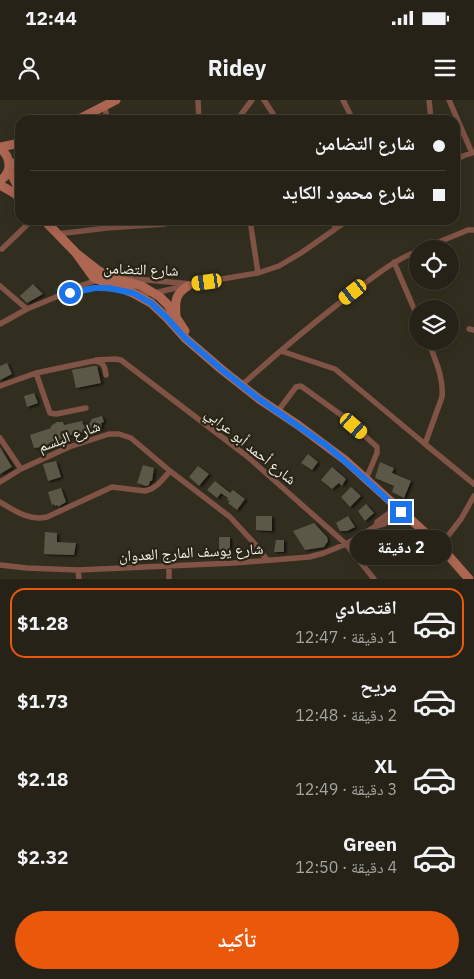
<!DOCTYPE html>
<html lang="ar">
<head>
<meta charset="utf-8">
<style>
  body { margin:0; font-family:"IBM Plex Sans","Noto Naskh Arabic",sans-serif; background:#322f24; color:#f1f3f6; direction:rtl; height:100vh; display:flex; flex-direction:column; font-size:19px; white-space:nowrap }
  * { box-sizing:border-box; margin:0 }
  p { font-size:16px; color:#a4a4a1 }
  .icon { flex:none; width:28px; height:28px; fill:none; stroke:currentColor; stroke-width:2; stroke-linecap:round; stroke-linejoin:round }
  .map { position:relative; height:479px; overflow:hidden; direction:ltr }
  .panel { display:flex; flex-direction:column; background:#262217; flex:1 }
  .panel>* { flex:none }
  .guide { position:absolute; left:15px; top:15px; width:445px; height:110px; border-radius:15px; box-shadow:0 2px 12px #0003,0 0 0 1px #423f36; direction:rtl; display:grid; align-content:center; height:110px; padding:0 15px; background:#262217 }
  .fabs { position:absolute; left:409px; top:140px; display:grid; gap:10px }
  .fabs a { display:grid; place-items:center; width:50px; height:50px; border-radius:50%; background:#262217; box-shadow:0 2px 12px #0003,0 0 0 1px #423f36; font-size:25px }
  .end { position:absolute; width:22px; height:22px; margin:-11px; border:6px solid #1a73e8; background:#fff; box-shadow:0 0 0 2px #fff }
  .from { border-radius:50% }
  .bubble { position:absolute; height:35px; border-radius:18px; background:#262217; box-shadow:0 2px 12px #0003,0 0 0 1px #423f36; font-size:16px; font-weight:700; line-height:35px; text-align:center; direction:rtl }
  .car { position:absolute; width:15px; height:30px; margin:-15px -8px; border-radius:6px; box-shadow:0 0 4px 1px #0007; background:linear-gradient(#f5c518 24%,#345 0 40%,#f5c518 0 76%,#345 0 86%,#f5c518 0) }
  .guide b { display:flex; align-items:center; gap:18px; height:48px; font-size:19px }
  .guide b+b { border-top:1px solid #423f36 }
  .guide i { width:12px; height:12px; background:#f1f3f6 }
  ul { padding:9px 0 0; list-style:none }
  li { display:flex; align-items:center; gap:15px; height:70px; margin:0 10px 8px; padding:0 5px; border:2px solid transparent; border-radius:15px }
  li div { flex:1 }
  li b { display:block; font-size:19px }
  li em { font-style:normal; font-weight:700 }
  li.selected { border-color:#ea580c }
  li>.icon { width:45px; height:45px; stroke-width:1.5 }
  .action { display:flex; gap:10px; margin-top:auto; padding:10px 15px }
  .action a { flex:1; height:58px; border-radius:30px; background:#ea580c; color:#fff; font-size:20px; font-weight:700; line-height:58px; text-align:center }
  .status { display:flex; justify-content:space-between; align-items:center; height:35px; padding:0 25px; background:#262217; direction:ltr }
  .status svg { height:14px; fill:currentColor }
  header { display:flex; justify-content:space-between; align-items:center; height:65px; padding:0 15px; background:#262217; font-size:22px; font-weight:700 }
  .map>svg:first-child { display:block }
</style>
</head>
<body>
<div class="status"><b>12:44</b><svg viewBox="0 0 49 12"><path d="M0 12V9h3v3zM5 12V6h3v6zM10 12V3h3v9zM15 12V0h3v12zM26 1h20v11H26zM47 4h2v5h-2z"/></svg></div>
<header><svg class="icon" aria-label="menu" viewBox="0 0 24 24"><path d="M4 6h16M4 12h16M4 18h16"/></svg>Ridey<svg class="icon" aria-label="person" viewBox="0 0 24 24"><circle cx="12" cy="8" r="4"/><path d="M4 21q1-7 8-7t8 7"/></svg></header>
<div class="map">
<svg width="474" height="479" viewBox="0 0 474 479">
  <defs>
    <filter id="shadow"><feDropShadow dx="2.5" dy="1.5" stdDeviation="1" flood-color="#0009"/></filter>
  </defs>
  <rect width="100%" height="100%" fill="#322e1f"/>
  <path fill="#5c5847" filter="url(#shadow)" d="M 33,184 L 43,194 L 27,203 L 20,196 Z
    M 7,263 L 12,274 L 0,280 L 0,266 Z
    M 94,266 L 97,266 L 101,283 L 76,288 L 72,270 Z
    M 34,293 L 38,303 L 27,307 L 24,296 Z
    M 102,316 L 104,322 L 101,323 L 102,328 L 67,336 L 68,338 L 48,344 L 49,346 L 34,348 L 30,335 L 51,328 L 51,326 L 57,322 L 63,322 L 64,325 L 82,321 L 83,325 L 90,323 L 92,319 Z
    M 0,347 L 12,367 L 0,374 Z
    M 308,354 L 318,362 L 312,370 L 301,363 Z
    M 56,361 L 61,377 L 48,381 L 43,364 Z
    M 380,362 L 394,368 L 392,373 L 411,381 L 404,398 L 392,392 L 394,386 L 375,378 Z
    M 143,365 L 154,368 L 152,381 L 150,381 L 149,385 L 146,386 L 137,383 Z
    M 198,366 L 209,374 L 199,386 L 189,377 Z
    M 332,367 L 346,379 L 342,386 L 339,383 L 332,389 L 321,380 Z
    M 215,381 L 230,393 L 233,390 L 245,399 L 237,410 L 228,403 L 230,401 L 227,400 L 228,398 L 221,393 L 217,398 L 207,390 Z
    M 351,387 L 361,396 L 350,407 L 341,397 Z
    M 61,388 L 66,402 L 58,407 L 58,405 L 55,406 L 54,404 L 52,405 L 48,392 Z
    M 366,404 L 374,413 L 365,421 L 358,411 Z
    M 256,416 L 272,416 L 272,431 L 256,430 Z
    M 348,416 L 355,427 L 347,431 L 340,431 L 336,423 Z
    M 314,423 L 327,437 L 328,441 L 324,447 L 305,450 L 293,431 Z
    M 45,432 L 57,433 L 57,442 L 76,443 L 74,455 L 44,454 Z
    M 219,437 L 230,437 L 230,452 L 227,452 L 227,455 L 219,455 Z
    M 276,440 L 284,440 L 284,452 L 274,452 Z"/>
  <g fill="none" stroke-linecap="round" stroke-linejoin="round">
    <path stroke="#805346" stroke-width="5.5" d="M 198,0 L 199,20
      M 264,0 L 277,20
      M 343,0 L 353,20
      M 429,0 L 431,20
      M 449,0 L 472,53
      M 104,6 L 108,20
      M 237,20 L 252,0
      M 455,60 L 463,56 L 474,52
      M 250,120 L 258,173
      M 331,120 L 336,128
      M 57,134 L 107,128 L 165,124
      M 2,149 L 32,120
      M 422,149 L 468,130 L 474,130
      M 394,162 L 418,218
      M 124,178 L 192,184
      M 0,186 L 27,209
      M 135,193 L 155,193 L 192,184 L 258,173 L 279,166 L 301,153 L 348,120
      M 63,194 L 95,188 L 114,189
      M 0,224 L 27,209 L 63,194 L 70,189 L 98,180
      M 469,229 L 474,230
      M 428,241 C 435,259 444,278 442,297 L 425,344 L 474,384
      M 281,251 L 335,269 L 425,344
      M 96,260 L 115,259 L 121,260 L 248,357 L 346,444 L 374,479
      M 36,273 L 50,313 L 56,314 L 86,308
      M 242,285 C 276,254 311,225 347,197 C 370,180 391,161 418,151
      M 0,286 L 36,273 L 93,261 C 103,260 105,267 106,275
      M 278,311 L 296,287 L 301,286 L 344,317 L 377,347 L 377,353 L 366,379
      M 0,338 L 21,369
      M 0,382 L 21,369 L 69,347 L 109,334 L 119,334 L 131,338 L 170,371 L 230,417 L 254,443 L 267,460
      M 0,402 C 15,411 29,421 47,417 L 112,387 L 145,391 C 156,389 162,380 170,371
      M 376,426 L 377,422 L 396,408
      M 440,446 L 461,419 L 474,396
      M 0,465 L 27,468 L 78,470 L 234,463 L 309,457 L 324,453 L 346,444 L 376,426 L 384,424 L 401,411
      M 169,466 L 169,479
      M 78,470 L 79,479"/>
    <path stroke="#ad6652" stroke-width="9" d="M 77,20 L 116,0
      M 0,47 L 20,43
      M 0,48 C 12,58 12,72 0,81
      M 10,66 L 20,60
      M 9,70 L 20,91
      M 0,85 L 14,93 L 20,98
      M 44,120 L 76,153 L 99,171 L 113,178 L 142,186 L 160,197 L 168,205 L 185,231
      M 76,153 L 94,178 L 133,193 L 151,203 L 167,218 L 185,238 L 221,269 L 259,299 L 298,325 L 345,360 L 440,446 L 469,479
      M 176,215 C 175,201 175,194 188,186"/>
  </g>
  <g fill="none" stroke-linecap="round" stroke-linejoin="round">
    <path stroke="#1a73e8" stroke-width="6" d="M 70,193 L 95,188 L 108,188 L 133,193 L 151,203 L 167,218 L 185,238 L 221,269 L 259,299 L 327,346 L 362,376 L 401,412"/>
  </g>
  <g text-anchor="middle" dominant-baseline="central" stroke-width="4.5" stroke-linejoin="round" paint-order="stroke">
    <g font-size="15" fill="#f3f0e7" stroke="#282516">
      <text transform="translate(141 169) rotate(2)">شارع التضامن</text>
      <text transform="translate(69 336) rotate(-20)">شارع البلسم</text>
      <text transform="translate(251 346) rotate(39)">شارع أحمد أبو عرابي</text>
      <text transform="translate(191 452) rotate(-3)">شارع يوسف المارج العدوان</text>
    </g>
  </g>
</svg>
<div class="fabs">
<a><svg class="icon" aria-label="locate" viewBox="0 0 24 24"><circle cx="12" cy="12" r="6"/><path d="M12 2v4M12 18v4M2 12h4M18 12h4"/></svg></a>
<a><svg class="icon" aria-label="layers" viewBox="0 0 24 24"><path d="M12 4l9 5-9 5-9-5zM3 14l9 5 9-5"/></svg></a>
</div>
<i class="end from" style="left:70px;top:193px"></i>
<i class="end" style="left:401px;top:412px"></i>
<div class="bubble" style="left:350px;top:430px;width:102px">2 دقيقة</div>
<i class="car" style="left:207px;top:182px;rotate:262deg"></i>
<i class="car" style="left:353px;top:192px;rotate:232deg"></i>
<i class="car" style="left:354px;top:326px;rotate:131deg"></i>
<div class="guide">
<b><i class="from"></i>شارع التضامن</b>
<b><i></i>شارع محمود الكايد</b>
</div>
</div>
<section class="panel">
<ul>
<li class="selected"><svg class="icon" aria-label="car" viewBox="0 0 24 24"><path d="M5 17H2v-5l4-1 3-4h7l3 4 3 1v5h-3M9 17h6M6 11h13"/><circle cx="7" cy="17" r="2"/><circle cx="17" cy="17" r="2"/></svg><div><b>اقتصادي</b><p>1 دقيقة · 12:47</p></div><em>$1.28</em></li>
<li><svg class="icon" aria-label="car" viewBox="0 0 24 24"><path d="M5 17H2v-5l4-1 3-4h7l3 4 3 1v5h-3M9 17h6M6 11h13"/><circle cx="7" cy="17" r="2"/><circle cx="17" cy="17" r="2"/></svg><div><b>مريح</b><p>2 دقيقة · 12:48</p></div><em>$1.73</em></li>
<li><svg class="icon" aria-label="car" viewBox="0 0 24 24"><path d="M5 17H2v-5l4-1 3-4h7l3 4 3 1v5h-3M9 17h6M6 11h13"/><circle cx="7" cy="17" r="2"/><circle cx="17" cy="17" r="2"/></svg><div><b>XL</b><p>3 دقيقة · 12:49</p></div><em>$2.18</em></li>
<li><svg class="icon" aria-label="car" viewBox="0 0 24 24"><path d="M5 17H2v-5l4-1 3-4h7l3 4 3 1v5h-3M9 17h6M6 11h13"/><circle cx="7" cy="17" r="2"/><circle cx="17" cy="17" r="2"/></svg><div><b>Green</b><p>4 دقيقة · 12:50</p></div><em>$2.32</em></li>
</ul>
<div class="action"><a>تأكيد</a></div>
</section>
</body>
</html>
